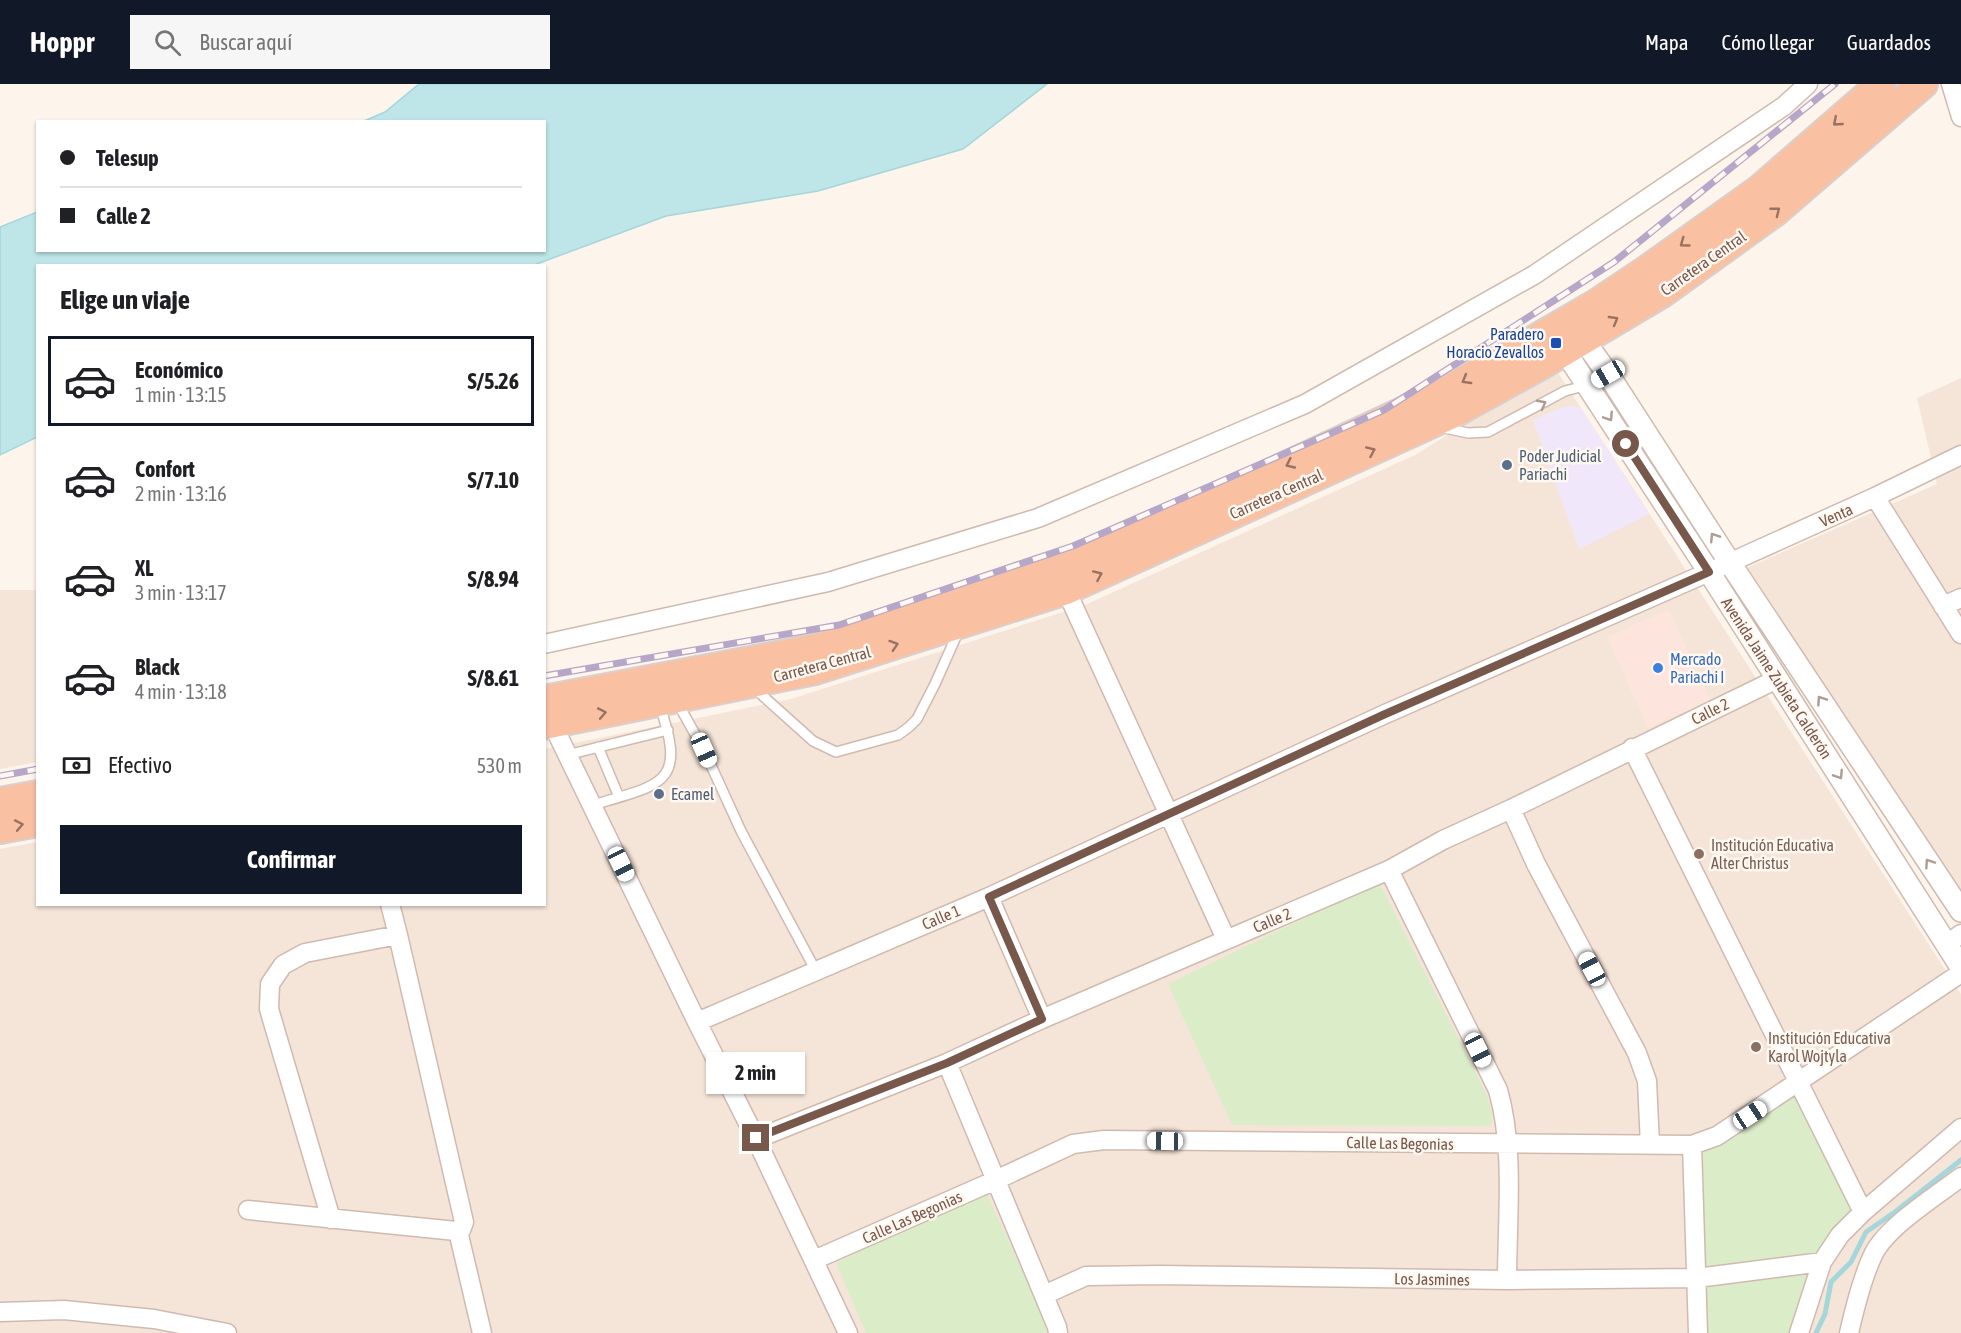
<!DOCTYPE html>
<html lang="es">
<head>
<meta charset="utf-8">
<style>
  body { margin:0; font-family:"Asap Condensed",sans-serif; background:#f6f6f6; color:#202124; height:100vh; display:flex; flex-direction:column; font-size:22px; white-space:nowrap }
  * { box-sizing:border-box; margin:0 }
  p { font-size:20px; color:#757577 }
  .icon { flex:none; width:33px; height:33px; fill:none; stroke:currentColor; stroke-width:2; stroke-linecap:round; stroke-linejoin:round }
  .map { position:relative; flex:1; overflow:hidden }
  .sheet { position:absolute; left:36px; top:180px; width:510px; height:642px; display:flex; flex-direction:column; background:#fff; border-radius:0px; box-shadow:0 2px 4px #0004 }
  .sheet>* { flex:none }
  .banner { position:absolute; left:36px; top:36px; width:510px; height:132px; border-radius:0px; box-shadow:0 2px 4px #0004; display:grid; align-content:center; height:132px; padding:0 24px; background:#fff }
  .end { position:absolute; width:27px; height:27px; margin:-14px; border:8px solid #79584c; background:#fff; box-shadow:0 0 0 3px #fff }
  .from { border-radius:50% }
  .bubble { position:absolute; height:42px; border-radius:0px; background:#fff; box-shadow:0 2px 4px #0004; font-size:20px; font-weight:700; line-height:42px; text-align:center }
  .car { position:absolute; width:18px; height:36px; margin:-18px -9px; border-radius:8px; box-shadow:0 0 4px 2px #0007; background:linear-gradient(#fff 24%,#345 0 40%,#fff 0 76%,#345 0 86%,#fff 0) }
  .banner b { display:flex; align-items:center; gap:21px; height:57px; font-size:22px }
  .banner b+b { border-top:2px solid #e0e0e0 }
  .banner i { width:15px; height:15px; background:#202124 }
  ul { padding:0; list-style:none }
  li { display:flex; align-items:center; gap:18px; height:90px; margin:0 12px 9px; padding:0 12px; border:3px solid transparent; border-radius:0px }
  li div { flex:1 }
  li b { display:block; font-size:22px }
  li em { font-style:normal; font-weight:700 }
  li.current { border-color:#111827 }
  li>.icon { width:54px; height:54px; stroke-width:1.5 }
  h2 { padding:0 24px; font-size:27px; line-height:72px }
  .pay { display:flex; align-items:center; gap:15px; height:66px; padding:0 24px; font-size:22px }
  .pay p { margin-inline-start:auto }
  .button { display:flex; gap:12px; margin-top:auto; padding:12px 24px }
  .button a { flex:1; height:69px; border-radius:0px; background:#111827; color:#fff; font-size:24px; font-weight:700; line-height:69px; text-align:center }
  header { display:flex; align-items:center; gap:36px; box-sizing:border-box; height:84px; padding:0 30px; background:#111827; color:#fff }
  header strong { font-size:28px }
  nav { display:flex; gap:33px; margin-inline-start:auto; font-size:21px }
  .search { width:420px; height:54px; background:#f6f6f6; display:flex; align-items:center; gap:15px; box-sizing:border-box; padding:0 21px; border-radius:0px; color:#757577; font-size:22px }
  .map>svg:first-child { display:block }
</style>
</head>
<body>
<header>
<strong>Hoppr</strong>
<div class="search"><svg class="icon" aria-label="search" viewBox="0 0 24 24"><circle cx="10" cy="10" r="6"/><path d="M15 15l6 6"/></svg>Buscar aquí</div>
<nav><a>Mapa</a><a>Cómo llegar</a><a>Guardados</a></nav>
</header>
<div class="map">
<svg width="1961" height="1249" viewBox="0 0 1961 1249">
  <rect width="100%" height="100%" fill="#fdf4eb"/>
  <path fill="#f5e5d9" d="M 1555,284 L 1961,910 L 1961,1249 L 0,1249 L 0,765 L 37,758 L 38,820 L 544,820 L 545,665 L 791,615 L 1085,521 L 1415,371 Z
    M 1961,294 L 1961,840 L 1726,493 L 1937,400 L 1917,314 Z
    M 0,506 L 37,506 L 38,678 L 0,685 Z"/>
  <path fill="#fde5de" d="M 1669,526 L 1710,615 L 1648,644 L 1607,553 Z"/>
  <path fill="#f1e7fa" d="M 1566,322 L 1580,323 L 1649,430 L 1579,465 L 1533,336 Z"/>
  <path fill="#daecc8" d="M 1379,798 L 1486,1009 L 1492,1030 L 1491,1042 L 1232,1041 L 1168,900 Z
    M 1795,1011 L 1853,1127 L 1818,1172 L 1701,1190 L 1698,1064 L 1721,1055 Z
    M 985,1106 L 1045,1237 L 1046,1249 L 866,1249 L 836,1179 Z
    M 1814,1185 L 1793,1249 L 1703,1249 L 1702,1199 Z"/>
  <path fill="#bee6e8" stroke="#a4d6da" stroke-width="1.5" d="M 419,0 L 1047,0 L 963,65 L 818,107 L 666,132 L 534,181 L 38,182 L 37,353 L 0,371 L 0,143 L 37,128 L 38,166 L 544,166 L 544,38 L 364,37 L 385,28 Z"/>
  <g fill="none" stroke-linecap="round" stroke-linejoin="round">
    <path stroke="#a4d6da" stroke-width="5" d="M 1816,1249 L 1825,1230 L 1831,1198 L 1851,1178 L 1866,1148 L 1895,1128 L 1961,1076"/>
    <defs>
      <path id="service" d="M 1440,343 L 1468,349 L 1488,348 L 1565,307 L 1588,301
        M 754,604 L 813,657 L 836,668 L 898,651 L 909,643 L 917,635 L 935,600 L 959,546
        M 677,618 L 704,666 L 741,747 L 816,887
        M 598,663 L 619,713
        M 567,671 L 668,646
        M 593,721 C 662,700 688,701 659,620"/>
      <path id="minor" d="M 1951,0 L 1961,33
        M 1875,413 L 1961,550
        M 1066,506 L 1226,855
        M 1943,522 L 1961,514
        M 544,560 L 828,498 L 1038,434 L 1305,320 L 1534,191 L 1784,22 L 1808,0
        M 549,633 L 697,938 L 756,1055 L 848,1249
        M 1632,664 L 1863,1128
        M 1511,725 L 1536,780 L 1637,969 L 1647,997 L 1650,1061
        M 1389,786 L 1498,1006 C 1515,1065 1507,1136 1507,1196
        M 989,813 L 1042,935
        M 1947,860 L 1961,850
        M 697,938 L 989,813 L 1383,631 L 1709,488 L 1875,413 L 1961,371
        M 947,979 L 1057,1243 L 1058,1249
        M 756,1055 L 947,979 L 1042,935 L 1389,786 L 1443,756 L 1511,725 L 1777,595
        M 1692,1061 L 1698,1249
        M 248,1126 L 456,1147 L 461,1146 L 464,1138 L 398,851 L 390,820
        M 331,1135 L 269,925 L 270,900 L 283,881 L 305,869 L 398,851
        M 458,1147 L 482,1249
        M 814,1176 L 996,1096 L 1073,1060 L 1104,1056 L 1692,1061 L 1717,1052 L 1961,889
        M 1044,1211 L 1086,1192 L 1159,1191 L 1507,1196 L 1697,1194 L 1822,1178
        M 0,1228 L 64,1226 L 154,1235 L 227,1249
        M 1799,1249 L 1822,1178 L 1840,1151 L 1863,1128 L 1961,1044
        M 1849,1249 C 1854,1227 1864,1189 1874,1169 C 1888,1142 1936,1112 1961,1093"/>
      <path id="tertiary" d="M 1576,245 L 1608,290 L 1730,479 L 1961,827
        M 1557,255 L 1709,488 L 1961,883"/>
      <path id="trunk" d="M 544,616 L 818,564 L 1078,479 L 1443,309 L 1596,220 L 1647,186 L 1759,106 L 1881,0
        M 544,641 L 815,586 L 1066,506 L 1452,330 L 1541,281 L 1662,209 L 1776,127 L 1923,0
        M 0,718 L 38,711
        M 0,745 L 38,738"/>
    </defs>
    <use href="#service" stroke="#d0baaf" stroke-width="12"/>
    <use href="#minor" stroke="#d0baaf" stroke-width="21"/>
    <use href="#tertiary" stroke="#d0baaf" stroke-width="24"/>
    <use href="#trunk" stroke="#d9d0cd" stroke-width="32"/>
    <use href="#service" stroke="#fff" stroke-width="9"/>
    <use href="#minor" stroke="#fff" stroke-width="18"/>
    <use href="#tertiary" stroke="#fff" stroke-width="21"/>
    <use href="#trunk" stroke="#f9c0a2" stroke-width="28"/>
    <defs>
      <path id="rail" d="M 544,592 L 839,541 L 1073,462 L 1384,326 L 1614,178 L 1835,0
        M 0,692 L 38,685"/>
    </defs>
    <use href="#rail" stroke="#b6a7c8" stroke-width="7"/>
    <use href="#rail" stroke="#fff8f1" stroke-width="4.5" stroke-dasharray="14" stroke-linecap="butt"/>
  </g>
  <defs><path id="oneway-chevron" d="M-2-3.5L2.5 0L-2 3.5" fill="none" stroke-width="1.6" stroke-linecap="round" stroke-linejoin="round" transform="scale(1.5)"/></defs>
  <g stroke="#997262">
    <use href="#oneway-chevron" transform="translate(1837 38) rotate(139)"/>
    <use href="#oneway-chevron" transform="translate(1776 127) rotate(-38)"/>
    <use href="#oneway-chevron" transform="translate(1684 159) rotate(144)"/>
    <use href="#oneway-chevron" transform="translate(1614 236) rotate(-30)"/>
    <use href="#oneway-chevron" transform="translate(1466 296) rotate(150)"/>
    <use href="#oneway-chevron" transform="translate(1371 367) rotate(-24)"/>
    <use href="#oneway-chevron" transform="translate(1290 380) rotate(155)"/>
    <use href="#oneway-chevron" transform="translate(1098 491) rotate(-24)"/>
    <use href="#oneway-chevron" transform="translate(894 561) rotate(-18)"/>
    <use href="#oneway-chevron" transform="translate(602 629) rotate(-11)"/>
    <use href="#oneway-chevron" transform="translate(19 741) rotate(-11)"/>
  </g>
  <g stroke="#af9b94">
    <use href="#oneway-chevron" transform="translate(1542 320) rotate(-28)"/>
    <use href="#oneway-chevron" transform="translate(1609 333) rotate(57)"/>
    <use href="#oneway-chevron" transform="translate(1714 453) rotate(-123)"/>
    <use href="#oneway-chevron" transform="translate(1821 616) rotate(-124)"/>
    <use href="#oneway-chevron" transform="translate(1839 691) rotate(57)"/>
    <use href="#oneway-chevron" transform="translate(1929 779) rotate(-124)"/>
  </g>
  <g fill="none" stroke-linecap="round" stroke-linejoin="round">
    <path stroke="#79584c" stroke-width="8" d="M 756,1054 L 947,979 L 1042,935 L 989,813 L 1383,631 L 1709,488 L 1626,360"/>
  </g>
  <rect fill="#1a4fb4" stroke="#fff8f1" stroke-width="2" x="1550" y="253" width="12" height="12" rx="3"/>
  <g fill="#5c6f8a" stroke="#fff8f1" stroke-width="2">
    <circle cx="1507" cy="381" r="6"/>
    <circle cx="659" cy="710" r="6"/>
  </g>
  <circle fill="#3f7fe0" stroke="#fff8f1" stroke-width="2" cx="1658" cy="584" r="6"/>
  <g fill="#8d6e63" stroke="#fff8f1" stroke-width="2">
    <circle cx="1699" cy="770" r="6"/>
    <circle cx="1756" cy="963" r="6"/>
  </g>
  <g text-anchor="middle" dominant-baseline="central" stroke-width="5" stroke-linejoin="round" paint-order="stroke">
    <g font-size="16" fill="#79584c" stroke="#fff8f1">
      <text transform="translate(1703 179) rotate(-35)">Carretera Central</text>
      <text transform="translate(1276 410) rotate(-24)">Carretera Central</text>
      <text transform="translate(1836 431) rotate(-24)">Venta</text>
      <text transform="translate(822 580) rotate(-15)">Carretera Central</text>
      <text transform="translate(1777 594) rotate(57)">Avenida Jaime Zubieta Calderón</text>
      <text transform="translate(1710 627) rotate(-26)">Calle 2</text>
      <text transform="translate(941 833) rotate(-23)">Calle 1</text>
      <text transform="translate(1272 836) rotate(-23)">Calle 2</text>
      <text transform="translate(1400 1059) rotate(1)">Calle Las Begonias</text>
      <text transform="translate(912 1133) rotate(-24)">Calle Las Begonias</text>
      <text transform="translate(1432 1195) rotate(1)">Los Jasmines</text>
    </g>
    <g font-size="16" fill="#164399" stroke="#fff8f1" text-anchor="end">
      <text x="1544" y="250">Paradero<tspan x="1544" dy="18">Horacio Zevallos</tspan></text>
    </g>
    <g font-size="16" fill="#4e5e75" stroke="#fff8f1" text-anchor="start">
      <text x="1519" y="372">Poder Judicial<tspan x="1519" dy="18">Pariachi</tspan></text>
      <text x="671" y="710">Ecamel</text>
    </g>
    <g font-size="16" fill="#366cbe" stroke="#fff8f1" text-anchor="start">
      <text x="1670" y="575">Mercado<tspan x="1670" dy="18">Pariachi I</tspan></text>
    </g>
    <g font-size="16" fill="#785e54" stroke="#fff8f1" text-anchor="start">
      <text x="1711" y="761">Institución Educativa<tspan x="1711" dy="18">Alter Christus</tspan></text>
      <text x="1768" y="954">Institución Educativa<tspan x="1768" dy="18">Karol Wojtyla</tspan></text>
    </g>
  </g>
</svg>
<i class="end from" style="left:1626px;top:360px"></i>
<i class="end" style="left:756px;top:1054px"></i>
<div class="bubble" style="left:706px;top:968px;width:99px">2 min</div>
<i class="car" style="left:1608px;top:290px;rotate:240deg"></i>
<i class="car" style="left:704px;top:666px;rotate:156deg"></i>
<i class="car" style="left:621px;top:780px;rotate:154deg"></i>
<i class="car" style="left:1592px;top:885px;rotate:332deg"></i>
<i class="car" style="left:1478px;top:966px;rotate:154deg"></i>
<i class="car" style="left:1750px;top:1031px;rotate:57deg"></i>
<i class="car" style="left:1165px;top:1057px;rotate:271deg"></i>
<div class="banner">
<b><i class="from"></i>Telesup</b>
<b><i></i>Calle 2</b>
</div>
<section class="sheet">
<h2>Elige un viaje</h2>
<ul>
<li class="current"><svg class="icon" aria-label="car" viewBox="0 0 24 24"><path d="M5 17H2v-5l4-1 3-4h7l3 4 3 1v5h-3M9 17h6M6 11h13"/><circle cx="7" cy="17" r="2"/><circle cx="17" cy="17" r="2"/></svg><div><b>Económico</b><p>1 min · 13:15</p></div><em>S/5.26</em></li>
<li><svg class="icon" aria-label="car" viewBox="0 0 24 24"><path d="M5 17H2v-5l4-1 3-4h7l3 4 3 1v5h-3M9 17h6M6 11h13"/><circle cx="7" cy="17" r="2"/><circle cx="17" cy="17" r="2"/></svg><div><b>Confort</b><p>2 min · 13:16</p></div><em>S/7.10</em></li>
<li><svg class="icon" aria-label="car" viewBox="0 0 24 24"><path d="M5 17H2v-5l4-1 3-4h7l3 4 3 1v5h-3M9 17h6M6 11h13"/><circle cx="7" cy="17" r="2"/><circle cx="17" cy="17" r="2"/></svg><div><b>XL</b><p>3 min · 13:17</p></div><em>S/8.94</em></li>
<li><svg class="icon" aria-label="car" viewBox="0 0 24 24"><path d="M5 17H2v-5l4-1 3-4h7l3 4 3 1v5h-3M9 17h6M6 11h13"/><circle cx="7" cy="17" r="2"/><circle cx="17" cy="17" r="2"/></svg><div><b>Black</b><p>4 min · 13:18</p></div><em>S/8.61</em></li>
</ul>
<div class="pay"><svg class="icon" aria-label="cash" viewBox="0 0 24 24"><path d="M3 7h18v10H3z"/><circle cx="12" cy="12" r="2"/></svg>Efectivo<p>530 m</p></div>
<div class="button"><a>Confirmar</a></div>
</section>
</div>
</body>
</html>
